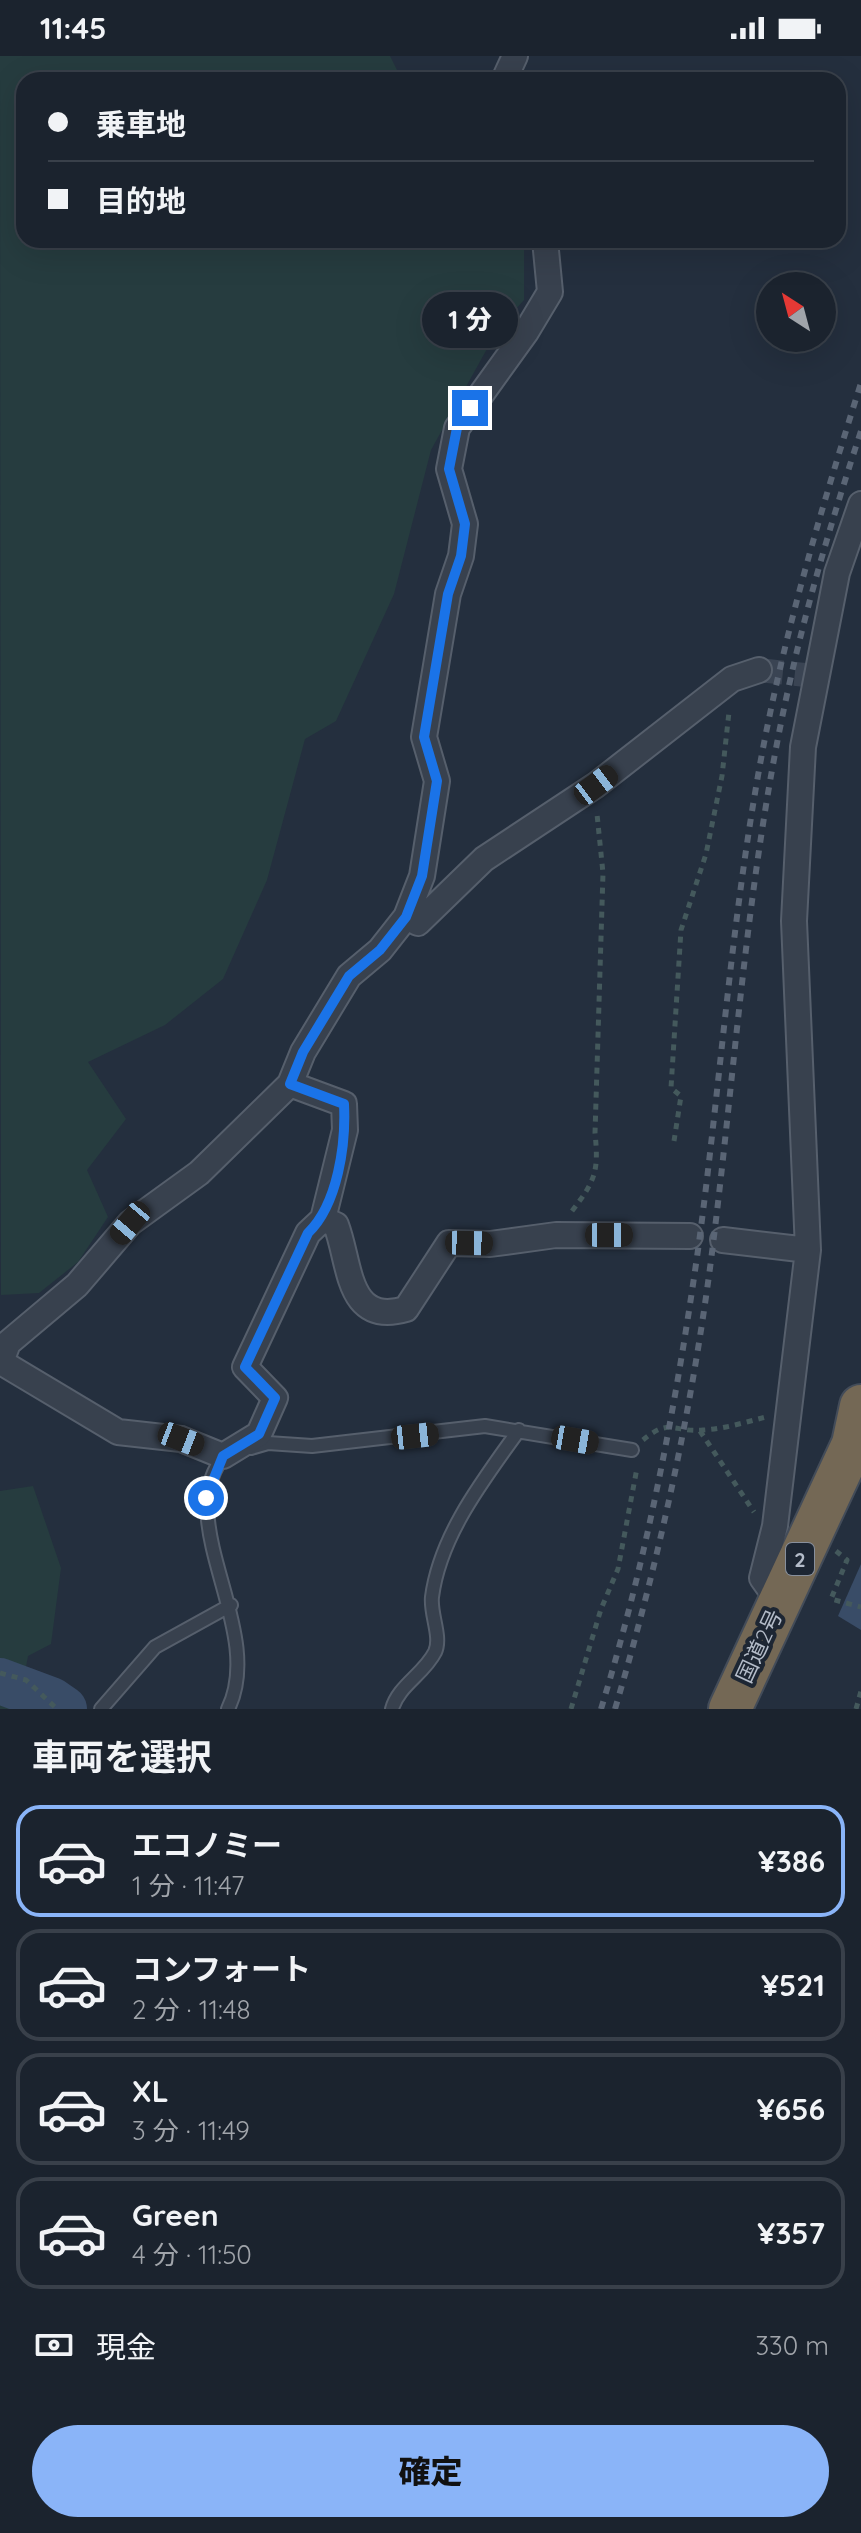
<!DOCTYPE html>
<html lang="ja">
<head>
<meta charset="utf-8">
<style>
  body { margin:0; font-family:Quicksand,"Noto Sans JP",sans-serif; background:#282f3a; color:#f1f3f6; height:100vh; display:flex; flex-direction:column; font-size:30px; white-space:nowrap }
  * { box-sizing:border-box; margin:0 }
  p { font-size:26px; color:#a0a4aa }
  .icon { flex:none; width:44px; height:44px; fill:none; stroke:currentColor; stroke-width:2; stroke-linecap:round; stroke-linejoin:round }
  .map { position:relative; height:1653px; overflow:hidden }
  .drawer { display:flex; flex-direction:column; background:#1b232e; flex:1 }
  .drawer>* { flex:none }
  .guide { position:absolute; left:16px; top:16px; width:830px; height:176px; border-radius:24px; box-shadow:0 8px 32px #0002,0 0 0 2px #39404a; display:grid; align-content:center; height:176px; padding:0 32px; background:#1b232e }
  .needle { width:52px; rotate:324deg }
  .buttons { position:absolute; left:756px; top:216px; display:grid; gap:16px }
  .buttons a { display:grid; place-items:center; width:80px; height:80px; border-radius:50%; background:#1b232e; box-shadow:0 8px 32px #0002,0 0 0 2px #39404a; font-size:40px }
  .end { position:absolute; width:36px; height:36px; margin:-18px; border:10px solid #1a73e8; background:#fff; box-shadow:0 0 0 4px #fff }
  .from { border-radius:50% }
  .bubble { position:absolute; height:56px; border-radius:28px; background:#1b232e; box-shadow:0 8px 32px #0002,0 0 0 2px #39404a; font-size:26px; font-weight:800; line-height:56px; text-align:center }
  .car { position:absolute; width:24px; height:48px; margin:-24px -12px; border-radius:10px; box-shadow:0 0 6px 2px #0007; background:linear-gradient(#222 24%,#8ab4d8 0 40%,#222 0 76%,#8ab4d8 0 86%,#222 0) }
  .guide b { display:flex; align-items:center; gap:28px; height:76px; font-size:30px }
  .guide b+b { border-top:2px solid #39404a }
  .guide i { width:20px; height:20px; background:#f1f3f6 }
  ul { padding:0; list-style:none }
  li { display:flex; align-items:center; gap:24px; height:112px; margin:0 16px 12px; padding:0 16px; border:4px solid #39404a; border-radius:24px }
  li div { flex:1 }
  li b { display:block; font-size:30px }
  li em { font-style:normal; font-weight:800 }
  li.selected { border-color:#8ab4f8 }
  li>.icon { width:72px; height:72px; stroke-width:1.5 }
  h2 { padding:0 32px; font-size:36px; line-height:96px }
  .pay { display:flex; align-items:center; gap:20px; height:88px; padding:0 32px; font-size:30px }
  .pay p { margin-inline-start:auto }
  .action { display:flex; gap:16px; margin-top:auto; padding:16px 32px }
  .action a { flex:1; height:92px; border-radius:48px; background:#8ab4f8; color:#111; font-size:32px; font-weight:800; line-height:92px; text-align:center }
  .status { display:flex; justify-content:space-between; align-items:center; height:56px; padding:0 40px; background:#1b232e; direction:ltr }
  .status svg { height:22px; fill:currentColor }
  .map>svg:first-child { display:block }
</style>
</head>
<body>
<div class="status"><b>11:45</b><svg viewBox="0 0 49 12"><path d="M0 12V9h3v3zM5 12V6h3v6zM10 12V3h3v9zM15 12V0h3v12zM26 1h20v11H26zM47 4h2v5h-2z"/></svg></div>
<div class="map">
<svg width="861" height="1653" viewBox="0 0 861 1653">
  <rect width="100%" height="100%" fill="#242f3e"/>
  <path fill="#263c3f" d="M 0,0 L 390,0 L 402,24 L 24,24 L 24,184 L 524,184 L 524,244 L 498,273 L 431,394 L 394,538 L 336,665 L 305,683 L 267,824 L 223,923 L 165,969 L 88,1006 L 126,1063 L 87,1114 L 108,1161 L 78,1206 L 39,1237 L 1,1239 Z
    M 33,1430 L 61,1512 L 51,1588 L 28,1600 L 20,1643 L 25,1653 L 0,1653 L 0,1435 Z"/>
  <path fill="#394c67" d="M 861,1508 L 861,1574 L 838,1560 Z"/>
  <g fill="none" stroke-linecap="round" stroke-linejoin="round">
    <path stroke="#394c67" stroke-width="46" d="M 0,1625 L 51,1644 L 64,1653"/>
    <path stroke="#3a4453" stroke-width="24" stroke-dasharray="24 12" stroke-linecap="butt" d="M 759,614 L 815,620"/>
    <defs>
      <path id="lane" d="M 251,1392 L 268,1387 L 312,1390 L 485,1370 L 632,1394
        M 225,1399 C 169,1464 267,1573 228,1653
        M 101,1653 L 155,1591 L 231,1549
        M 392,1653 C 398,1630 424,1618 435,1596 C 442,1581 430,1558 432,1541 C 440,1479 484,1423 519,1374"/>
      <path id="street" d="M 504,24 L 515,0
        M 406,861 L 418,867 L 484,803 L 596,729 L 732,623 L 759,614
        M 290,1028 L 199,1117 L 130,1167 L 77,1229 L 8,1287 L 1,1306 L 118,1376 L 181,1383 L 223,1400 L 259,1378 L 275,1342 L 245,1311 L 308,1177 L 323,1163 L 336,1169 C 351,1208 346,1270 406,1253 L 449,1187 L 490,1188 L 556,1179 L 690,1180
        M 323,1163 L 345,1074 L 344,1048 L 290,1028 L 303,996 L 349,920 L 380,894 L 406,861 L 422,820 L 437,725 L 424,681 L 448,538 L 461,500 L 465,468 L 449,413 L 457,372 L 526,276 L 550,236 L 545,184
        M 723,1184 L 808,1194
        M 779,1546 L 762,1522 L 775,1470 L 808,1194 L 794,865 L 803,691 L 837,517 L 861,448"/>
      <path id="highway" d="M 730,1653 L 853,1388 L 861,1350"/>
    </defs>
    <use href="#lane" stroke="#565f6c" stroke-width="16"/>
    <use href="#street" stroke="#565f6c" stroke-width="28"/>
    <use href="#highway" stroke="#434c59" stroke-width="46"/>
    <path stroke="#44595c" stroke-width="5" stroke-dasharray="6 6" stroke-linecap="butt" d="M 674,1085 L 681,1040 L 671,1032 L 681,874 L 706,798 L 722,720 L 729,656
      M 572,1155 C 595,1125 599,1116 595,1077 L 603,817 L 597,758
      M 700,1375 L 754,1456
      M 643,1384 C 670,1361 674,1377 703,1374 C 724,1373 746,1366 766,1361
      M 836,1495 L 847,1504 L 831,1543 L 861,1551
      M 0,1617 L 26,1624 L 57,1653
      M 571,1653 L 601,1553 L 618,1513 L 637,1412
      M 856,1653 L 861,1635"/>
    <use href="#lane" stroke="#38414e" stroke-width="12"/>
    <use href="#street" stroke="#38414e" stroke-width="24"/>
    <use href="#highway" stroke="#746855" stroke-width="42"/>
    <path stroke="#5a6575" stroke-width="6" stroke-dasharray="8 8" stroke-linecap="butt" d="M 601,1653 C 647,1503 676,1349 698,1194 C 721,1024 732,851 765,682 C 789,561 824,444 861,327
      M 615,1653 C 658,1508 690,1362 710,1212 C 735,1020 746,823 788,634 C 807,547 833,460 861,375"/>
  </g>
  <g fill="none" stroke-linecap="round" stroke-linejoin="round">
    <path stroke="#1a73e8" stroke-width="10" d="M 206,1442 L 223,1400 L 259,1378 L 275,1342 L 245,1311 L 308,1177 C 338,1148 346,1088 344,1048 L 290,1028 L 303,996 L 349,920 L 380,894 L 406,861 L 422,820 L 437,725 L 424,681 L 448,538 L 461,500 L 465,468 L 449,413 L 457,372 L 470,352"/>
  </g>
  <g text-anchor="middle" dominant-baseline="central" stroke-width="8" stroke-linejoin="round" paint-order="stroke">
    <rect fill="#1d2633" stroke="#878f9c" stroke-width="2" x="786" y="1487" width="28" height="32" rx="6"/>
    <g font-size="20" font-weight="bold" fill="#b4bcc9">
      <text x="800" y="1503">2</text>
    </g>
    <g font-size="22" fill="#b4bcc9" stroke="#1d2633">
      <text transform="translate(759 1590) rotate(-65)">国道2号</text>
    </g>
  </g>
</svg>
<div class="buttons">
<a><svg class="needle" viewBox="-14 -14 28 28"><path d="M0-13l5 13h-10z" fill="#e53935"/><path d="M0 13l5-13h-10z" fill="#a0a4aa"/></svg></a>
</div>
<i class="end from" style="left:206px;top:1442px"></i>
<i class="end" style="left:470px;top:352px"></i>
<div class="bubble" style="left:422px;top:236px;width:96px">1 分</div>
<i class="car" style="left:596px;top:729px;rotate:53deg"></i>
<i class="car" style="left:130px;top:1167px;rotate:220deg"></i>
<i class="car" style="left:609px;top:1179px;rotate:90deg"></i>
<i class="car" style="left:469px;top:1187px;rotate:91deg"></i>
<i class="car" style="left:415px;top:1380px;rotate:84deg"></i>
<i class="car" style="left:181px;top:1383px;rotate:111deg"></i>
<i class="car" style="left:575px;top:1384px;rotate:100deg"></i>
<div class="guide">
<b><i class="from"></i>乗車地</b>
<b><i></i>目的地</b>
</div>
</div>
<section class="drawer">
<h2>車両を選択</h2>
<ul>
<li class="selected"><svg class="icon" aria-label="car" viewBox="0 0 24 24"><path d="M5 17H2v-5l4-1 3-4h7l3 4 3 1v5h-3M9 17h6M6 11h13"/><circle cx="7" cy="17" r="2"/><circle cx="17" cy="17" r="2"/></svg><div><b>エコノミー</b><p>1 分 · 11:47</p></div><em>¥386</em></li>
<li><svg class="icon" aria-label="car" viewBox="0 0 24 24"><path d="M5 17H2v-5l4-1 3-4h7l3 4 3 1v5h-3M9 17h6M6 11h13"/><circle cx="7" cy="17" r="2"/><circle cx="17" cy="17" r="2"/></svg><div><b>コンフォート</b><p>2 分 · 11:48</p></div><em>¥521</em></li>
<li><svg class="icon" aria-label="car" viewBox="0 0 24 24"><path d="M5 17H2v-5l4-1 3-4h7l3 4 3 1v5h-3M9 17h6M6 11h13"/><circle cx="7" cy="17" r="2"/><circle cx="17" cy="17" r="2"/></svg><div><b>XL</b><p>3 分 · 11:49</p></div><em>¥656</em></li>
<li><svg class="icon" aria-label="car" viewBox="0 0 24 24"><path d="M5 17H2v-5l4-1 3-4h7l3 4 3 1v5h-3M9 17h6M6 11h13"/><circle cx="7" cy="17" r="2"/><circle cx="17" cy="17" r="2"/></svg><div><b>Green</b><p>4 分 · 11:50</p></div><em>¥357</em></li>
</ul>
<div class="pay"><svg class="icon" aria-label="cash" viewBox="0 0 24 24"><path d="M3 7h18v10H3z"/><circle cx="12" cy="12" r="2"/></svg>現金<p>330 m</p></div>
<div class="action"><a>確定</a></div>
</section>
</body>
</html>
